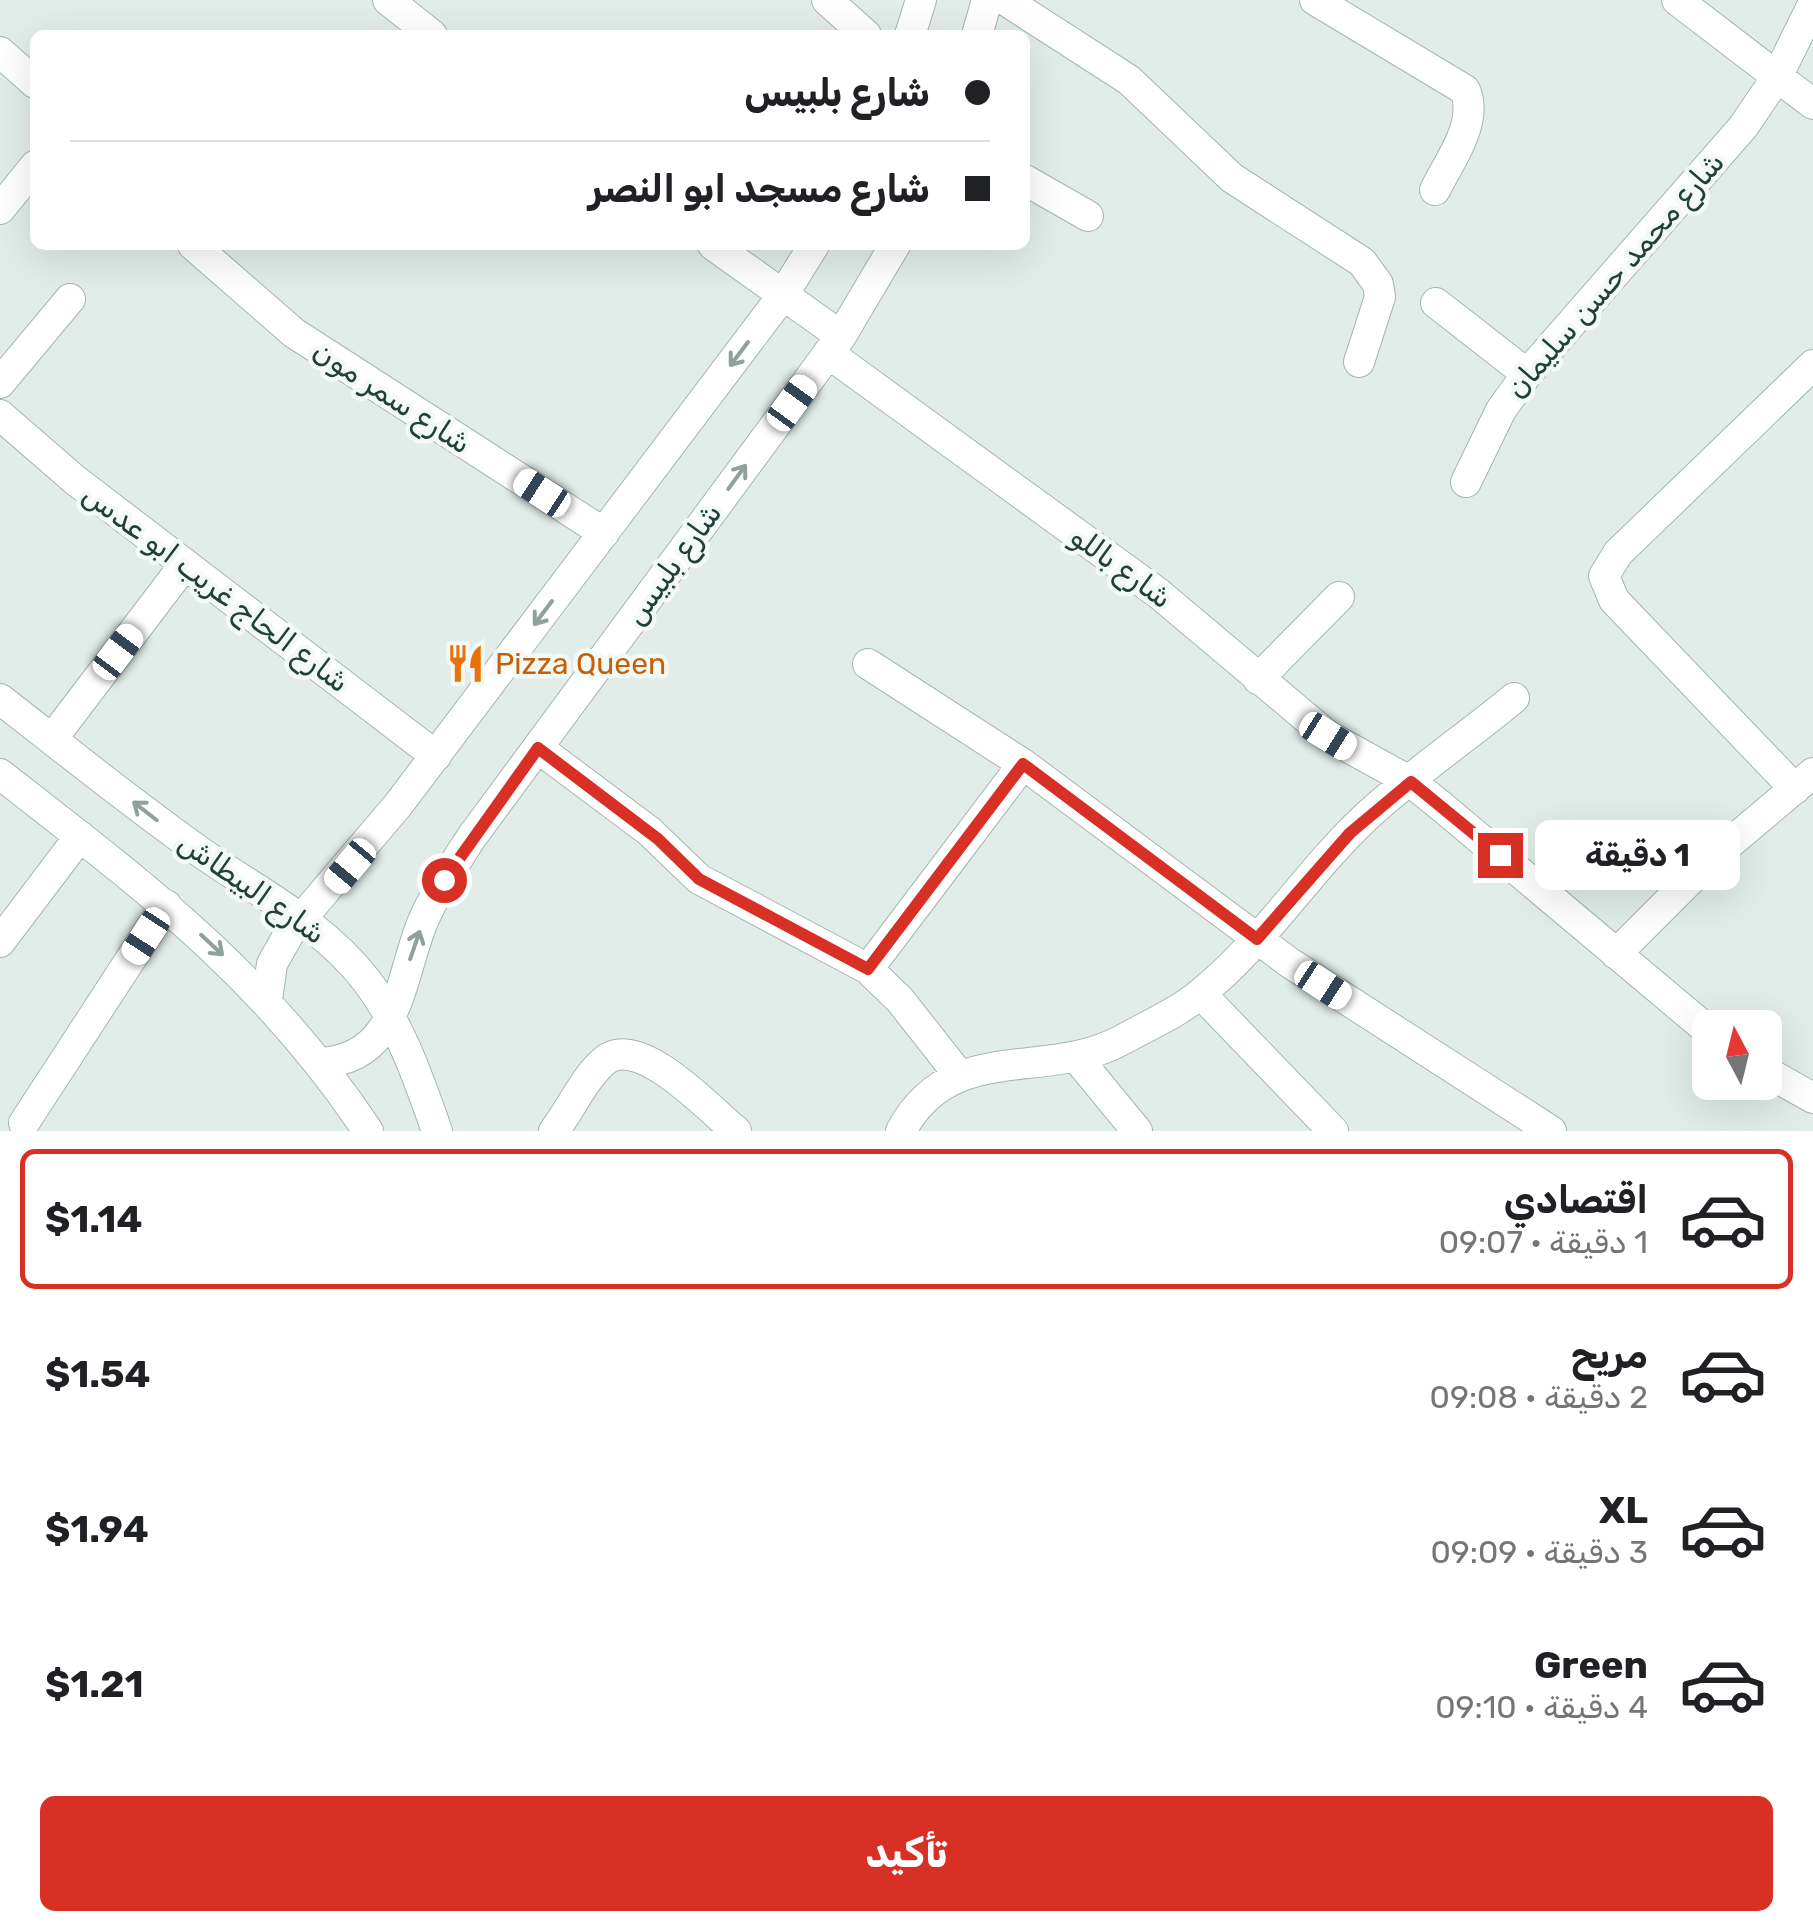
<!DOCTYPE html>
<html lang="ar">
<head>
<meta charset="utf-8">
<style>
  body { margin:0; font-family:Rubik,Cairo,sans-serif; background:#f2f2f2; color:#202124; direction:rtl; height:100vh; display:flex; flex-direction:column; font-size:38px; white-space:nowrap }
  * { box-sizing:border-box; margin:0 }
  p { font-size:32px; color:#757577 }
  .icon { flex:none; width:55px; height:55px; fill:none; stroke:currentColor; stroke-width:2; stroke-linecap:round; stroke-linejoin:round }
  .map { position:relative; height:1131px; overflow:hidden; direction:ltr }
  .drawer { display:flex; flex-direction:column; background:#fff; flex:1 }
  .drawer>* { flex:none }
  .hud { position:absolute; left:30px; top:30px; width:1000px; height:220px; border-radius:15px; box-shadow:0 10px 40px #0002; direction:rtl; display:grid; align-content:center; height:220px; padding:0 40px; background:#fff }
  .needle { width:65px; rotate:353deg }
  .buttons { position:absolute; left:1692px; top:1010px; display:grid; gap:20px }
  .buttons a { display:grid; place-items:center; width:90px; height:90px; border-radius:15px; background:#fff; box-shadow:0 10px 40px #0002; font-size:50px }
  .end { position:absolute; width:45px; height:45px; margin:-22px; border:12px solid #d93025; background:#fff; box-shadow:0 0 0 5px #fff }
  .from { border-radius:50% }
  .bubble { position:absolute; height:70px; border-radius:15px; background:#fff; box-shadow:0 10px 40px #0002; font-size:32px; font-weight:700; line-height:70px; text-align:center; direction:rtl }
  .car { position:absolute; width:30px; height:60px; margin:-30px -15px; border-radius:12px; box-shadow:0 0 8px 2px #0007; background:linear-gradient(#fff 24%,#345 0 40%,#fff 0 76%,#345 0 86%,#fff 0) }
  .hud b { display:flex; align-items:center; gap:35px; height:95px; font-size:38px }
  .hud b+b { border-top:2px solid #e0e0e0 }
  .hud i { width:25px; height:25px; background:#202124 }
  ul { padding:18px 0 0; list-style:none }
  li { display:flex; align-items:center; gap:30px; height:140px; margin:0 20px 15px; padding:0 20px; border:5px solid transparent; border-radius:15px }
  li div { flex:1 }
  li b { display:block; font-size:38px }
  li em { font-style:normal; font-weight:700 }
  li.current { border-color:#d93025 }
  li>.icon { width:90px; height:90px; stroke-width:1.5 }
  .button { display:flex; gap:20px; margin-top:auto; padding:20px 40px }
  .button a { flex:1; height:115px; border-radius:15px; background:#d93025; color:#fff; font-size:40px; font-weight:700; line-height:115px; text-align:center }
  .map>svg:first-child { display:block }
</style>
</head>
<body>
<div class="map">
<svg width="1813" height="1131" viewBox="0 0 1813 1131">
  <rect width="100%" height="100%" fill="#e2ede9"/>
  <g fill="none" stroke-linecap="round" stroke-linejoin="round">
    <defs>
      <path id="minor" d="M 388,0 L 432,35
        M 827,0 L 866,35
        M 1005,0 L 1129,80 L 1232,178 L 1362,262 L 1378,284 L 1380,297 L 1359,362
        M 1315,0 L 1465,90 C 1479,123 1449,161 1435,190
        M 1677,0 L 1813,104
        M 910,35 L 921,0
        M 977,35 L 987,0
        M 0,52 L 35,83
        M 1025,180 L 1088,216
        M 0,209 L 35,166
        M 193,245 L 294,333 L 604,533
        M 713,245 L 841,336
        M 1436,303 L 1527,374
        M 828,353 L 1158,593 L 1328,736 L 1411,782 L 1441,806 L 1710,1032
        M 0,383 L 70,299
        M 0,415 L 75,480 L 436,756
        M 1466,482 L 1501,410 L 1527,374 L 1743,127 L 1777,77 L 1813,4
        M 868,664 L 1023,764 L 1290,963 L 1551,1131
        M 1258,679 L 1339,597
        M 0,699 C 66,750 131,803 199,851 C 257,892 322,923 366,980 C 400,1024 419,1080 437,1131
        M 52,739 L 185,564
        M 538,748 L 649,831 L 699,879 L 868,969 L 900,1000 L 959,1075
        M 0,774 C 146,888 263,974 368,1131
        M 1795,789 L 1614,600 L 1604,576 L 1618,553 L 1813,365
        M 0,942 L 80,836
        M 1616,954 L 1711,859 L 1813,773
        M 868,969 L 1023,764
        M 1201,994 L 1333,1131
        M 267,1000 L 272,964 L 290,932 L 398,805 L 783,295 L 814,245
        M 1077,1058 L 1137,1131
        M 320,1063 C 397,1059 399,984 421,926 C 434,894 453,866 471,838 L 841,336 L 895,245
        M 1765,1071 L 1813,1098
        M 24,1123 L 166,905
        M 554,1131 C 571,1109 583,1080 603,1062 C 637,1030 709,1109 736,1131
        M 901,1131 C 951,1038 1044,1082 1122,1040 C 1149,1025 1177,1013 1200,994 C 1264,943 1307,872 1366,817 C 1412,774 1466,738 1514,698"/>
    </defs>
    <use href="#minor" stroke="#a4b6b1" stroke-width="32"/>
    <use href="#minor" stroke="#fff" stroke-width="30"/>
  </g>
  <defs><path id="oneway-shaft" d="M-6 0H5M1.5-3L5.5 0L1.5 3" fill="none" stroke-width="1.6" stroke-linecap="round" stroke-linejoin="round" transform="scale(2.5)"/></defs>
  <g stroke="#90a09c">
    <use href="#oneway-shaft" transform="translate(739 354) rotate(127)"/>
    <use href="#oneway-shaft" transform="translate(737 477) rotate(-54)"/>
    <use href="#oneway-shaft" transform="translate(543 613) rotate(127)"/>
    <use href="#oneway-shaft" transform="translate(145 811) rotate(-142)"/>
    <use href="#oneway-shaft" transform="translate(212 945) rotate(43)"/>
    <use href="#oneway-shaft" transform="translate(415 945) rotate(-71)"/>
  </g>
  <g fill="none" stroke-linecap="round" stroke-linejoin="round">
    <path stroke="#d93025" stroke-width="12" d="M 444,880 L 538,748 L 658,839 L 699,879 L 868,969 L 1023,764 L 1257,939 L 1350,833 L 1411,782 L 1500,855"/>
  </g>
  <defs>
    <symbol id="restaurant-bare" viewBox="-9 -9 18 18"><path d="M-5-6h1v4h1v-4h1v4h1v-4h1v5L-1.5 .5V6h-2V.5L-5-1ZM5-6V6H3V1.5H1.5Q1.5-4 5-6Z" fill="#e8710a" stroke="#f3f9f7" stroke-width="2.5" paint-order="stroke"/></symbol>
  </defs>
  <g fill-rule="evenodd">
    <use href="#restaurant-bare" x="438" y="636" width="55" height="55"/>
  </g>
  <g text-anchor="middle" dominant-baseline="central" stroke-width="9" stroke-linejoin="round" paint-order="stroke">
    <g font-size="30" fill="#20403a" stroke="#f3f9f7">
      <text transform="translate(1615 275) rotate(-49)">شارع محمد حسن سليمان</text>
      <text transform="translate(392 397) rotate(33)">شارع سمر مون</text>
      <text transform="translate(673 564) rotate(-54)">شارع بلبيس</text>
      <text transform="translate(1121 567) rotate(36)">شارع باللو</text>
      <text transform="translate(216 588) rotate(37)">شارع الحاج غريب ابو عدس</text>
      <text transform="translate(252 888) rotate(35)">شارع البيطاش</text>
    </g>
    <g font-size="30" fill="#c56008" stroke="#f3f9f7" text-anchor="start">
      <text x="495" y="664">Pizza Queen</text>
    </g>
  </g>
</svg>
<div class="buttons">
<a><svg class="needle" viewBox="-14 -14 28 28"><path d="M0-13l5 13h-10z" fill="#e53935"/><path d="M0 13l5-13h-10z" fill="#757577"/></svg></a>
</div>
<i class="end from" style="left:444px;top:880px"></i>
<i class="end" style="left:1500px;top:855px"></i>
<div class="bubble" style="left:1535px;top:820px;width:205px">1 دقيقة</div>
<i class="car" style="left:792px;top:403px;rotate:36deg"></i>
<i class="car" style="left:542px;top:493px;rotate:303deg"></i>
<i class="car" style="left:118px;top:652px;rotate:37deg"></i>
<i class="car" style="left:1328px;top:736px;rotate:122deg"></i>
<i class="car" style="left:350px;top:866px;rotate:220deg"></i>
<i class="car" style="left:146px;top:936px;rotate:213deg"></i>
<i class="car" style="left:1323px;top:985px;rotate:123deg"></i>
<div class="hud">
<b><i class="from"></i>شارع بلبيس</b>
<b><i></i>شارع مسجد ابو النصر</b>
</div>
</div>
<section class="drawer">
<ul>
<li class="current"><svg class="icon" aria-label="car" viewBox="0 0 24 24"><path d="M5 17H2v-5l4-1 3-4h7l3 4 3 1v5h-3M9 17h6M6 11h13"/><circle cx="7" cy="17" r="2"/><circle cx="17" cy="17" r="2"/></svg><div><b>اقتصادي</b><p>1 دقيقة · 09:07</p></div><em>$1.14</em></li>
<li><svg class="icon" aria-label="car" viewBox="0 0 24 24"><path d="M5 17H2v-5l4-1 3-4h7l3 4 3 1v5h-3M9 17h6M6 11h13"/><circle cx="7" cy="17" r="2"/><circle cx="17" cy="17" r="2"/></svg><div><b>مريح</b><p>2 دقيقة · 09:08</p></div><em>$1.54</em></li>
<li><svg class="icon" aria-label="car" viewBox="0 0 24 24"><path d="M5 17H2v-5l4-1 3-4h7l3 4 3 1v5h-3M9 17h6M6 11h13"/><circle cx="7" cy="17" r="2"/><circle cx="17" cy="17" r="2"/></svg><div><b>XL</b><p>3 دقيقة · 09:09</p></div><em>$1.94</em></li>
<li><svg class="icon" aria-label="car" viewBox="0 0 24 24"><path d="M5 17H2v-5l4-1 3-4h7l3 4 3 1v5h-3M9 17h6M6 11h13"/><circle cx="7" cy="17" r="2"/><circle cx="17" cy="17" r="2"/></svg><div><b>Green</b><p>4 دقيقة · 09:10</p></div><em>$1.21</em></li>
</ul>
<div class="button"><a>تأكيد</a></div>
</section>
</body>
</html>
